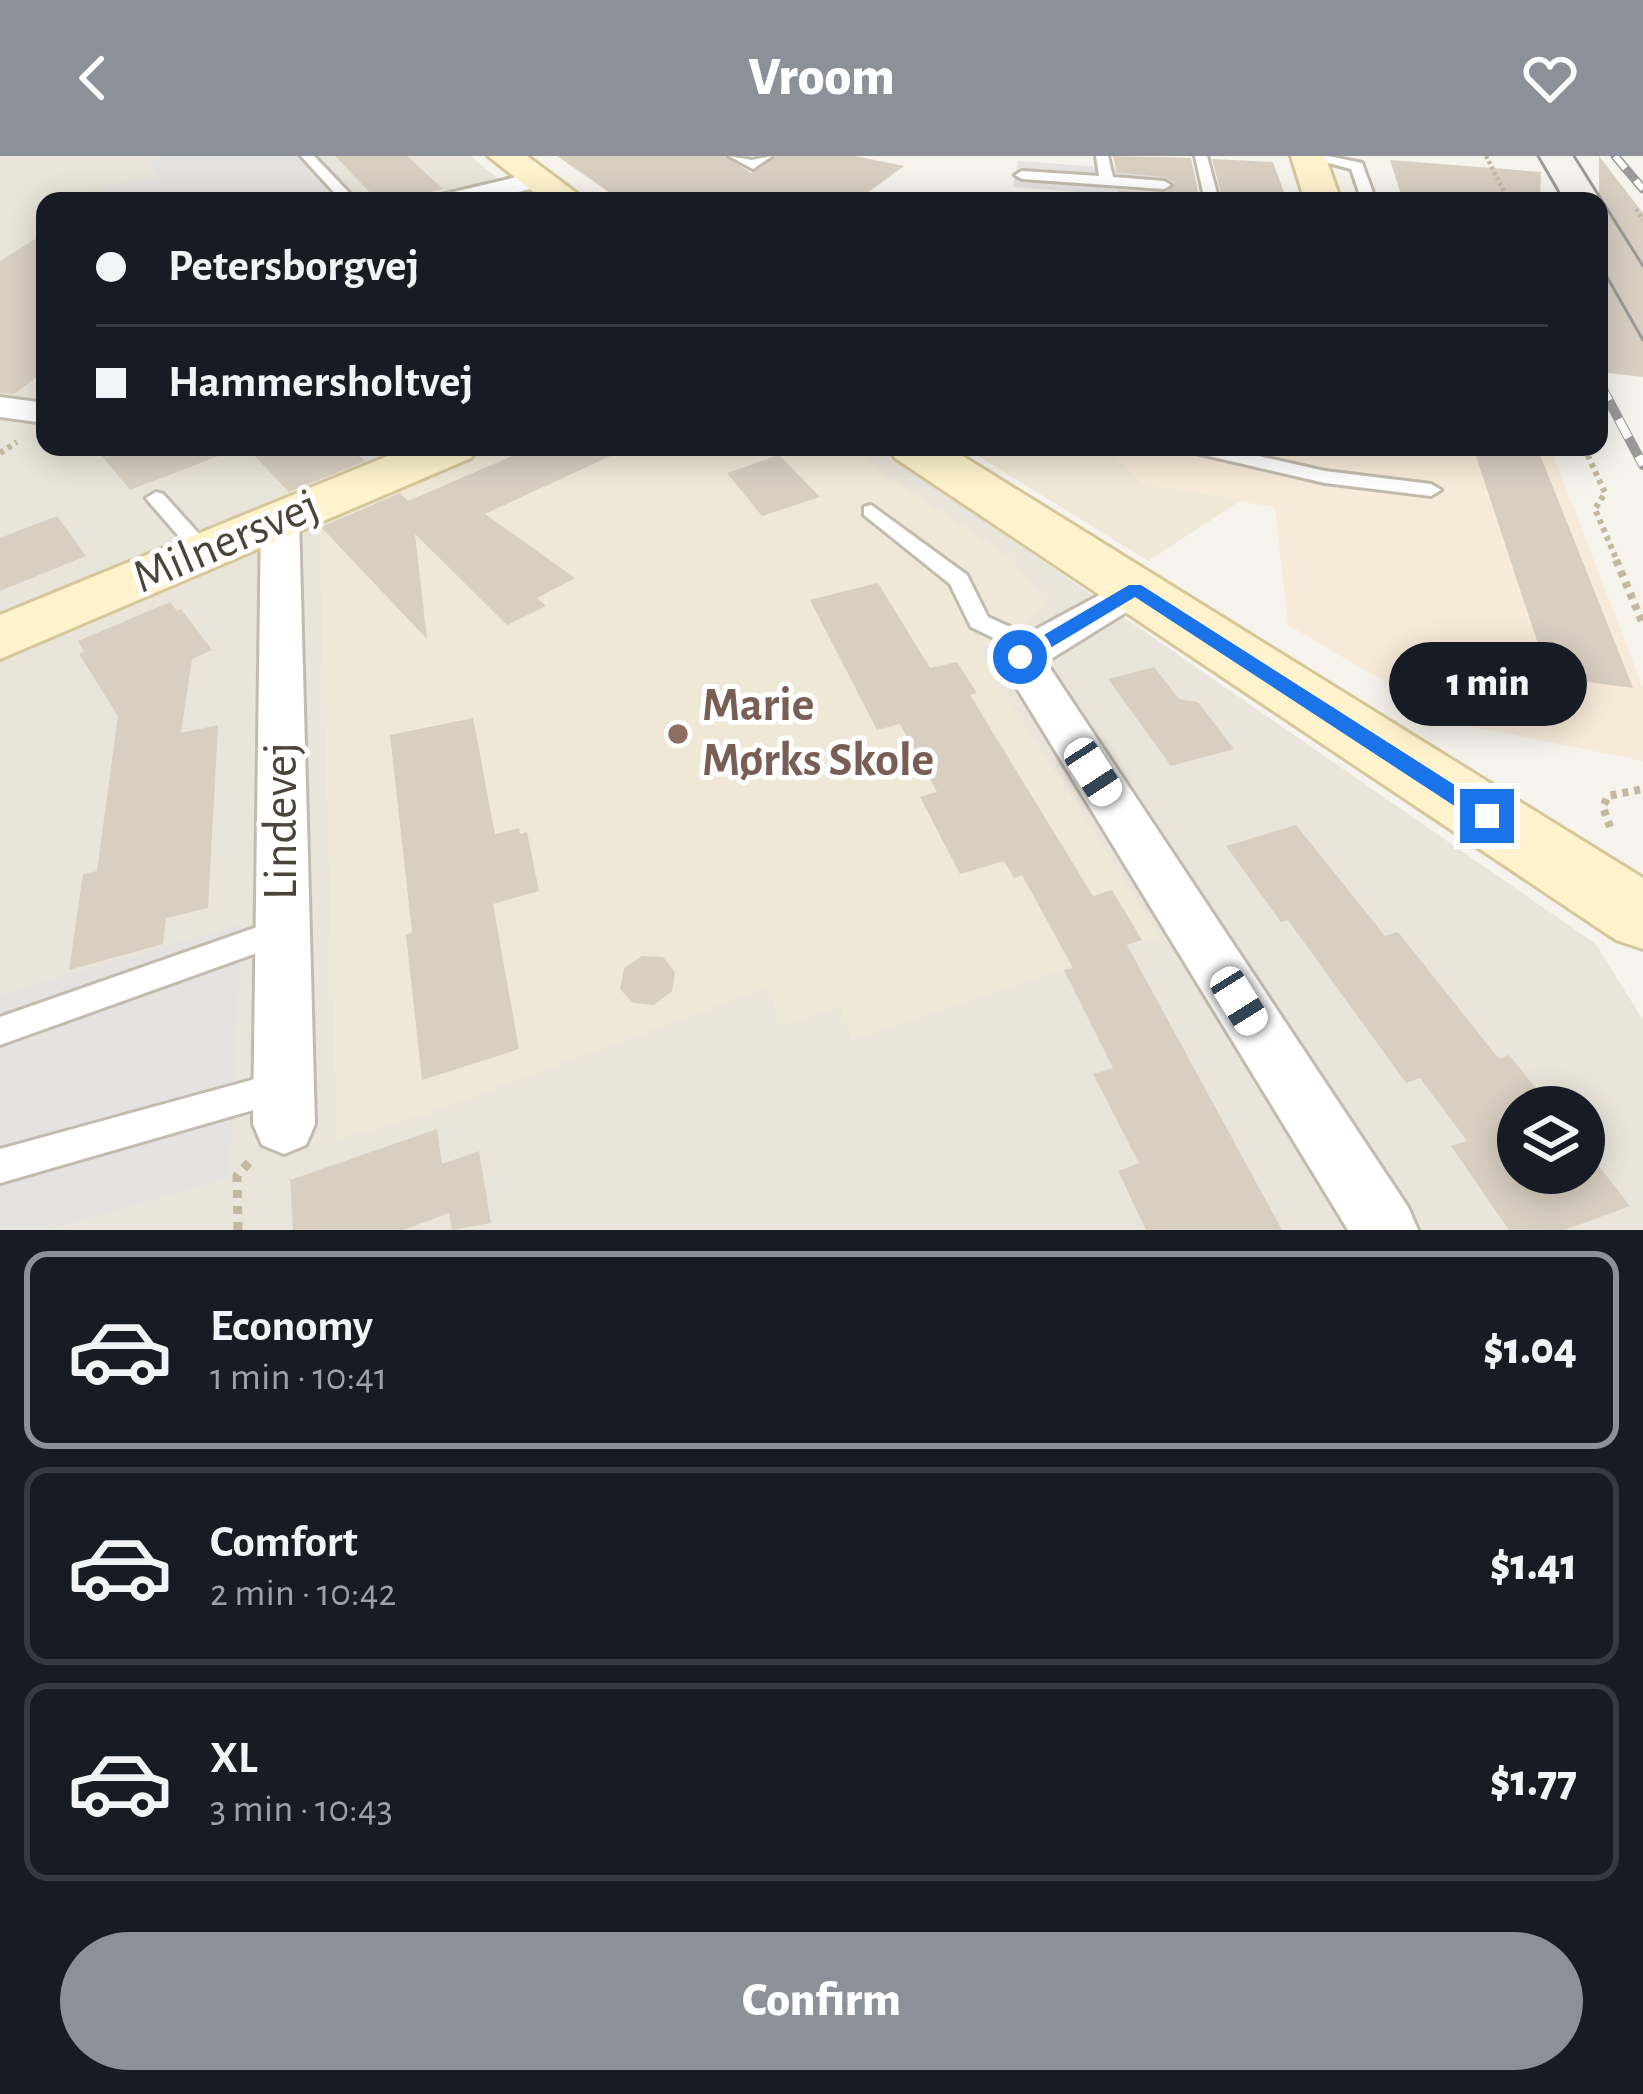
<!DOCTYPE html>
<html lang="en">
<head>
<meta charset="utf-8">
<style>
  body { margin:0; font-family:"Alegreya Sans",sans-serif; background:#20242c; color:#f1f3f6; height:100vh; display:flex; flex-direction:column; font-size:45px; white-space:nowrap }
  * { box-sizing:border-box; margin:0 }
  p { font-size:39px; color:#9ea1a6 }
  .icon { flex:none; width:66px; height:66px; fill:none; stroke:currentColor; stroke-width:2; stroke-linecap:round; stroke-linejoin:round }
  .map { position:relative; height:1074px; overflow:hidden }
  .drawer { display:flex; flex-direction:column; background:#171b24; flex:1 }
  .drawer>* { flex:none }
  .guide { position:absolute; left:36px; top:36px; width:1572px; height:264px; border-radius:24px; box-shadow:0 6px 30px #0003; display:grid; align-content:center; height:264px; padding:0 60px; background:#171b24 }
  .buttons { position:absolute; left:1497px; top:930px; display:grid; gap:24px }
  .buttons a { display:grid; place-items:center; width:108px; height:108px; border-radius:50%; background:#171b24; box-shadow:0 6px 30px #0003; font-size:60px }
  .end { position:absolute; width:54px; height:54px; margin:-27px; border:15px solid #1a73e8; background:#fff; box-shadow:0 0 0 6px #fff }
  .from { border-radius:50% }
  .bubble { position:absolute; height:84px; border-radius:42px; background:#171b24; box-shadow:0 6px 30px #0003; font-size:39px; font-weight:800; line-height:84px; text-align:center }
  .car { position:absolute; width:36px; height:72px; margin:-36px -18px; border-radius:15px; box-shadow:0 0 9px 3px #0007; background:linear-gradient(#fff 24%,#345 0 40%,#fff 0 76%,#345 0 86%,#fff 0) }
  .guide b { display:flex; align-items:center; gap:42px; height:114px; font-size:45px }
  .guide b+b { border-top:3px solid #363941 }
  .guide i { width:30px; height:30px; background:#f1f3f6 }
  ul { padding:21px 0 0; list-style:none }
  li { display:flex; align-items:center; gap:36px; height:198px; margin:0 24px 18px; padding:0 36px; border:6px solid #363941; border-radius:24px }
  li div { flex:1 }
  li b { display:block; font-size:45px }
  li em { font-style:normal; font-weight:800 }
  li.selected { border-color:#8c9099 }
  li>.icon { width:108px; height:108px; stroke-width:1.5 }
  .button { display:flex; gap:24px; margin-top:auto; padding:24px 60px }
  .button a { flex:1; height:138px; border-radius:72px; background:#8c9099; color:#fff; font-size:48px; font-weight:800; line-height:138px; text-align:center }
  header { display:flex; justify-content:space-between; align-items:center; height:156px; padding:0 60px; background:#8c9099; color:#fff; font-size:54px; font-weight:800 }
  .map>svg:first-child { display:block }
</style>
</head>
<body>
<header><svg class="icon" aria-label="back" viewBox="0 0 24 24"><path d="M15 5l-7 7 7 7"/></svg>Vroom<svg class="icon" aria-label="heart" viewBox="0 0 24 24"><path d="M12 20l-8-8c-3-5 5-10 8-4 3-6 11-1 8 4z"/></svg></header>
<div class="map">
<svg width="1643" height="1074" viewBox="0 0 1643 1074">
  <rect width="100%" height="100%" fill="#f6f3ec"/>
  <path fill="#eae5da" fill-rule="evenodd" d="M 0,0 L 470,0 L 526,45 L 45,45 L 45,291 L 878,291 L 1596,788 L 1643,864 L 1643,1074 L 0,1074 ZM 1518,951 L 1584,951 L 1584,1017 L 1518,1017 Z"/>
  <path fill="#f7ead8" d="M 1108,291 L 1550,291 L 1643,532 L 1643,605 L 1455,567 L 1288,469 L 1275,351 L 1144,331 Z"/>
  <path fill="#efe8d6" d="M 508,291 L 853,291 L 887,320 L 1010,401 L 1048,449 L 978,495 L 1160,780 L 852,884 L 840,850 L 782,870 L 768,831 L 427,958 L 337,984 L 319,367 Z
    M 964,291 L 1108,291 L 1143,329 L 1243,343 L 1148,405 Z"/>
  <path fill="#e5e3e0" d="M 158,0 L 322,0 L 365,45 L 84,45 L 107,38 L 104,31 L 157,20 L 149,6 Z
    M 1018,5 L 1171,16 L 1173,43 L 1013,31 Z
    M 242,768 L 229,1022 L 48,1074 L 0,1074 L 0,839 Z"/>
  <path fill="#d8cfc1" d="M 335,0 L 407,0 L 443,33 L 431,36 L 433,45 L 378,45 Z
    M 557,0 L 725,0 L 751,17 L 776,0 L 855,0 L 904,10 L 856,45 L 670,45 L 661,40 L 622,45 Z
    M 1113,0 L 1191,2 L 1200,45 L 1120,45 L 1118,34 L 1164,38 L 1175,27 L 1164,21 L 1117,17 Z
    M 1599,0 L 1643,57 L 1643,221 L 1608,217 L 1599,200 Z
    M 1212,3 L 1273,6 L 1287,45 L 1223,45 Z
    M 1390,4 L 1541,16 L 1540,45 L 1403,45 Z
    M 45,77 L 45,215 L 14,238 L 0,237 L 0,105 Z
    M 94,291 L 233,291 L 234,294 L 130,334 Z
    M 246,291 L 350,291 L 365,305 L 289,336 Z
    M 533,291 L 630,291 L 485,358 L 575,422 L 537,442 L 546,450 L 507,469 L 415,378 L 427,483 L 321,371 L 400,337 L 408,345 Z
    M 1473,291 L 1537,291 L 1633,532 L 1549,521 Z
    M 779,299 L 820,341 L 762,360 L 727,317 Z
    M 57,360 L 86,400 L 0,435 L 0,382 Z
    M 878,427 L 930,512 L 957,506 L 977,537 L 970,539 L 1093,740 L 1112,734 L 1142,784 L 1127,789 L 1282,1074 L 1146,1074 L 1118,1015 L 1139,1007 L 1093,918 L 1113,912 L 1064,814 L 1073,812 L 1022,719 L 1014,722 L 1004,705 L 960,718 L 920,641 L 937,636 L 900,568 L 877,574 L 810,444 Z
    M 170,446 L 177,455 L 181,453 L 212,494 L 192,503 L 181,577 L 218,569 L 208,752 L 166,762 L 163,788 L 69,814 L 83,718 L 97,715 L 118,560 L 79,498 L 84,496 L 78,485 Z
    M 1154,511 L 1179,543 L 1198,546 L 1234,593 L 1171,610 L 1108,523 Z
    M 473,562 L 495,678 L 519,672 L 520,678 L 527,676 L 539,735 L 493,748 L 519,893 L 422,924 L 406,779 L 412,776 L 390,579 Z
    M 1296,669 L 1385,780 L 1398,776 L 1499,903 L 1509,899 L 1551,951 L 1518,951 L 1518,1017 L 1584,1017 L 1584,991 L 1630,1050 L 1565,1074 L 1509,1074 L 1451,990 L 1467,985 L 1420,922 L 1406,927 L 1288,764 L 1281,766 L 1226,690 Z
    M 642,800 L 663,801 L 675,816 L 672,835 L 654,849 L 633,847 L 620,833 L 624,812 Z
    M 437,973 L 442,1008 L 479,995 L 491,1067 L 452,1074 L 449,1057 L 403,1074 L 293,1074 L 290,1024 Z"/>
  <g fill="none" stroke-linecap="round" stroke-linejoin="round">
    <defs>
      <path id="lane" d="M 301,0 L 314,0 L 357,45 L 342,45 Z
        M 729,0 L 752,4 L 772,0 L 753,13 Z
        M 1096,0 L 1108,0 L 1113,21 L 1164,25 L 1171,29 L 1164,33 L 1022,23 L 1015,19 L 1022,15 L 1099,20 Z
        M 1195,0 L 1207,0 L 1219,45 L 1205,45 Z
        M 1303,0 L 1328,0 L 1362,7 L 1376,45 L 1362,45 L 1351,13 Z
        M 1185,291 L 1219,291 L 1325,315 L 1431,328 L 1441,334 L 1431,340 L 1325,327 L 1187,295 Z
        M 156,336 L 163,338 L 210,390 L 214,395 L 210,400 L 196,400 L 149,346 L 146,342 Z
        M 871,349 L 967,419 L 988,461 L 1043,486 L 1047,492 L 1043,498 L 1027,498 L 971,471 L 950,428 L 864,359 L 864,351 Z
        M 283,762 L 293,766 L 297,775 L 293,784 L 0,889 L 0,861 Z
        M 281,916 L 292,920 L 297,931 L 292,942 L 281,946 L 0,1027 L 0,993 Z"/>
      <path id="street" d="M 538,16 L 547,19 L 551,24 L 547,29 L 482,45 L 437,45 L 441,39 Z
        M 0,241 L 45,247 L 45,267 L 0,261 Z
        M 280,351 L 294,355 L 299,363 L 315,968 L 306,989 L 284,998 L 262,989 L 253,968 L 261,363 L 266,355 Z
        M 1135,420 L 1149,424 L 1155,433 L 1149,442 L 1046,506 L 1408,1051 L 1418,1074 L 1348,1074 L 998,501 L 1005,490 Z"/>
      <path id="secondary" d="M 488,0 L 527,0 L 587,45 L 545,45 Z
        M 1291,0 L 1325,0 L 1341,45 L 1305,45 Z
        M 410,291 L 478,291 L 471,302 L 0,503 L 0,459 Z
        M 888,291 L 948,291 L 1643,722 L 1643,793 L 1616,784 L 895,302 Z"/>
    </defs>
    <use href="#lane" stroke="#c2bbae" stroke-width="6"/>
    <use href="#street" stroke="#c2bbae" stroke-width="6"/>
    <use href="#secondary" stroke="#d6c79b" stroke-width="6"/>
    <path stroke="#c4b79f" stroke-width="4.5" stroke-dasharray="3 3" stroke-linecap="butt" d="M 1486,0 L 1509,45
      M 1636,53 L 1643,64"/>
    <path stroke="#c4b79f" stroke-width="6" stroke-dasharray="4.5 4.5" stroke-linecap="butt" d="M 1584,291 L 1605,337 L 1595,353 L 1618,407
      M 0,297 L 17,286"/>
    <path stroke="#c4b79f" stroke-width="8" stroke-dasharray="6 6" stroke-linecap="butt" d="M 1616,404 L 1643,468
      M 1610,671 L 1603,651 L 1608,640 L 1643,633"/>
    <path stroke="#c4b79f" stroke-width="9" stroke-dasharray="8 8" stroke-linecap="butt" d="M 238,1074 L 237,1020 L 252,1003"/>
    <use href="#lane" fill="#fff" fill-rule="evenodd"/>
    <use href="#street" fill="#fff" fill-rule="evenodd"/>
    <use href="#secondary" fill="#fff3cd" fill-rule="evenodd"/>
    <path stroke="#9a9a9a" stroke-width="3" d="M 1538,0 L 1564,45
      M 1574,0 L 1643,110
      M 1599,107 L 1643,184"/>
    <defs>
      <path id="rail-far1" d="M 1615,0 L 1643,33"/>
      <path id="rail" d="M 1599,226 L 1643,309"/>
    </defs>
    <use href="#rail-far1" stroke="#9a9a9a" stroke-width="9"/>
    <use href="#rail" stroke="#9a9a9a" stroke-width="10"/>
    <use href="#rail-far1" stroke="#fff" stroke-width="6" stroke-dasharray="16" stroke-linecap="butt"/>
    <use href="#rail" stroke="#fff" stroke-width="8" stroke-dasharray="21" stroke-linecap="butt"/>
  </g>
  <path fill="#1a73e8" d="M 1129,429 L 1141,429 L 1494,654 L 1494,666 L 1479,666 L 1135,441 L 1027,506 L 1013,506 L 1013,497 Z"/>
  <circle fill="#8d6e63" stroke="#fff" stroke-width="4.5" cx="678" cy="578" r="12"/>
  <g text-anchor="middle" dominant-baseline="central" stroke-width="10" stroke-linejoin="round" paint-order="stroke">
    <g font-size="48" fill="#4b4439" stroke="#fff">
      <text transform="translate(226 386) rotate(-23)">Milnersvej</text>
      <text transform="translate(282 665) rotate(-90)">Lindevej</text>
    </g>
    <g font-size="48" font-weight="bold" fill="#785e54" stroke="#fff" text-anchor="start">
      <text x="702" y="550">Marie<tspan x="702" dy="55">Mørks Skole</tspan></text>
    </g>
  </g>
</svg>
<div class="buttons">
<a><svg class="icon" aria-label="layers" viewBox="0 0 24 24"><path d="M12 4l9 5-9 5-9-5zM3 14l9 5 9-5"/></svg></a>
</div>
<i class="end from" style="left:1020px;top:501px"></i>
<i class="end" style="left:1487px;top:660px"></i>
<div class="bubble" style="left:1389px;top:486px;width:198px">1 min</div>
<i class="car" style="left:1093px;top:616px;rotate:147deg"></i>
<i class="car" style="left:1239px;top:845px;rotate:148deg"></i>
<div class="guide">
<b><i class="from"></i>Petersborgvej</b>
<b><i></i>Hammersholtvej</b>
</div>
</div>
<section class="drawer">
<ul>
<li class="selected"><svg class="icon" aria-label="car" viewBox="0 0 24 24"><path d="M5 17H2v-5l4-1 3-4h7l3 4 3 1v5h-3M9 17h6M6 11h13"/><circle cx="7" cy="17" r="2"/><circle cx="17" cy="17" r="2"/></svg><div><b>Economy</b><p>1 min · 10:41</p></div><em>$1.04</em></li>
<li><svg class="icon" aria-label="car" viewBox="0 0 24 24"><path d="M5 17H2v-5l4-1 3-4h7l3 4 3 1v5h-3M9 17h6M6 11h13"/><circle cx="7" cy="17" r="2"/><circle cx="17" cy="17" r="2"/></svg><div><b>Comfort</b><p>2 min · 10:42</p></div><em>$1.41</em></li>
<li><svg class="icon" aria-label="car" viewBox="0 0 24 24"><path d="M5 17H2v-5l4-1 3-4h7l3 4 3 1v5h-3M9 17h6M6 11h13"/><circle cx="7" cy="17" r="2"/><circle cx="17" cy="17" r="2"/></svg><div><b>XL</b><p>3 min · 10:43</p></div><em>$1.77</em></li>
</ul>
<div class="button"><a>Confirm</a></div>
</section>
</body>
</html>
